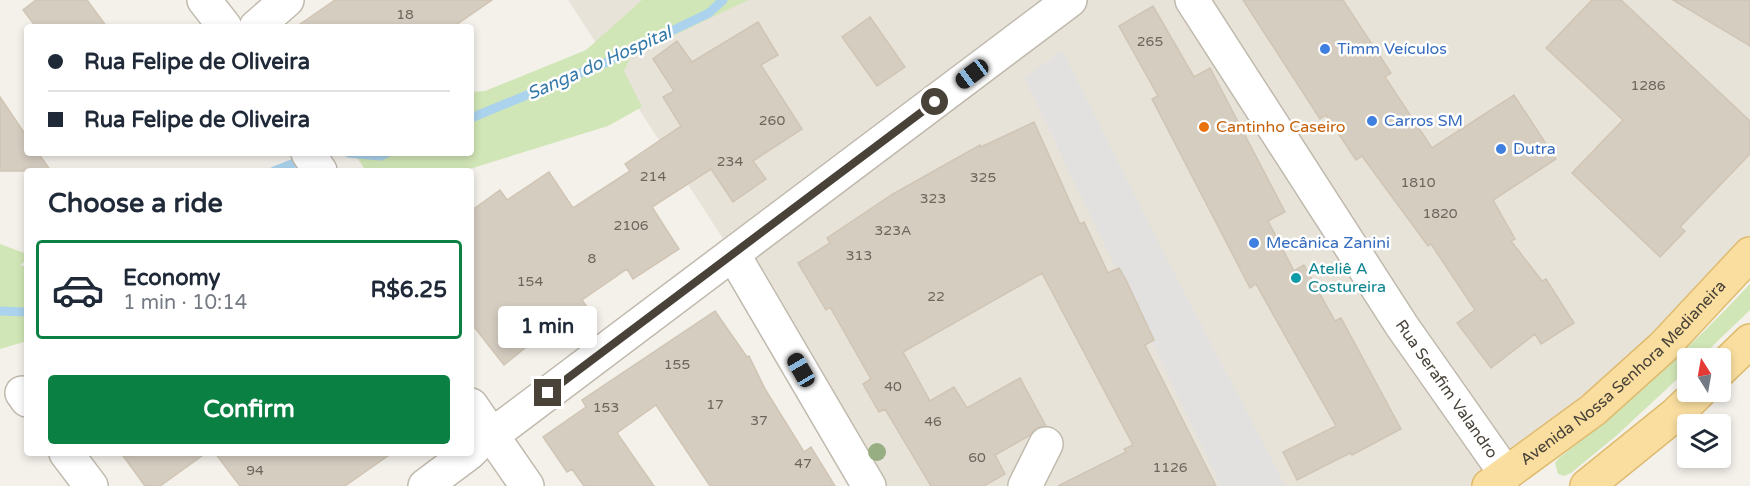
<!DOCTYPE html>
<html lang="en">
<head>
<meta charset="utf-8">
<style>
  body { margin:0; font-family:"Varela Round",sans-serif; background:#f6f6f7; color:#1f2937; height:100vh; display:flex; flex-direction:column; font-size:22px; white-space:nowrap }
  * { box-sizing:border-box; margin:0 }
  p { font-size:20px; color:#747a83 }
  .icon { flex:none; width:33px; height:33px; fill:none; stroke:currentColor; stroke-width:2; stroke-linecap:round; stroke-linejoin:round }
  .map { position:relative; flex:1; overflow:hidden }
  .side { position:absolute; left:24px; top:168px; width:450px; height:288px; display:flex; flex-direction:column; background:#fff; border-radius:6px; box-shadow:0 3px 9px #0003 }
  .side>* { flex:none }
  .guide { position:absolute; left:24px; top:24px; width:450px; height:132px; border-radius:6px; box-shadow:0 3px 9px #0003; display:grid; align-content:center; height:132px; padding:0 24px; background:#fff }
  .needle { width:39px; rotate:349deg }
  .fabs { position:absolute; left:1677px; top:348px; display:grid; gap:12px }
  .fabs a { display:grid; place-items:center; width:54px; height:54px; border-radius:6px; background:#fff; box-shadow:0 3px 9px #0003; font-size:30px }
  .end { position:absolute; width:27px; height:27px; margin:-14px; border:8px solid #484239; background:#fff; box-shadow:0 0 0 3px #fff }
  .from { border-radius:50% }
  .bubble { position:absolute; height:42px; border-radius:6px; background:#fff; box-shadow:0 3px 9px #0003; font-size:20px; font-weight:800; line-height:42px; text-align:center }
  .car { position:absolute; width:18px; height:36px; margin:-18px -9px; border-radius:8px; box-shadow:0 0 4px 2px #0007; background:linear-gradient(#222 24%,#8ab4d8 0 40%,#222 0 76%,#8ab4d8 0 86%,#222 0) }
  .guide b { display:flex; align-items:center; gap:21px; height:57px; font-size:22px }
  .guide b+b { border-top:2px solid #e0e1e3 }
  .guide i { width:15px; height:15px; background:#1f2937 }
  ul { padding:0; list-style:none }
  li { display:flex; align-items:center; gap:18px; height:99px; margin:0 12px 9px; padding:0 12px; border:3px solid transparent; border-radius:6px }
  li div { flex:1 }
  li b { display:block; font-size:22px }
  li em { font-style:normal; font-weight:800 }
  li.current { border-color:#0b8043 }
  li>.icon { width:54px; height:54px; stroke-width:1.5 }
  h2 { padding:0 24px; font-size:27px; line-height:72px }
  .primary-button { display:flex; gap:12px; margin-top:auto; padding:12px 24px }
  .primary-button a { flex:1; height:69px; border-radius:6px; background:#0b8043; color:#fff; font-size:24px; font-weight:800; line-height:69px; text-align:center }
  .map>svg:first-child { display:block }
</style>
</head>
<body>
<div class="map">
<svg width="1750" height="486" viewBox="0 0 1750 486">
  <rect width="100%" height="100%" fill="#f4f1eb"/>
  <path fill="#e8e3d9" d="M 568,0 L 1750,0 L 1750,254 L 1489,486 L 869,486 L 733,254 Z"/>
  <path fill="#d1e6b6" d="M 642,0 L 748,0 L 631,56 L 624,71 L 642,107 L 608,126 L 463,171 L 366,171 L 354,153 L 471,153 L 471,92 L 485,91 L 586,50 Z
    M 0,244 L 27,254 L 27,260 L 20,265 L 27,267 L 27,341 L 0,349 Z
    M 1750,284 L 1750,310 L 1700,358 L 1688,358 L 1687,370 L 1616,436 L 1571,473 L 1564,476 L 1558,474 L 1555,463 L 1559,458 C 1627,406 1691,347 1750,284 Z"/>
  <path fill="#e3e1df" d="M 1062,51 L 1168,261 L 1285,485 L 1283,486 L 1221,486 L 1024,78 Z"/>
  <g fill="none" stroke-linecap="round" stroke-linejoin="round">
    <path stroke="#abd3ed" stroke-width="9" d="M 471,118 L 607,62 L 709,13 L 723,0
      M 348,153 L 380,156 L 387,153
      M 274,171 L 305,159
      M 0,311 L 27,312"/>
  </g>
  <path fill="#d6cdc1" stroke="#d0c5b4" stroke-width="1.5" d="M 36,0 L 87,0 L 107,27 L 36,27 L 23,10 Z
    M 335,0 L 492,0 L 453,27 L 296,27 Z
    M 1243,0 L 1343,0 L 1391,73 L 1385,77 L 1432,148 L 1514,95 L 1556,159 L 1493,200 L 1515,239 L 1511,241 L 1542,281 L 1546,279 L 1574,323 L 1541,344 L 1535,334 L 1491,368 L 1457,323 L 1475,310 L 1431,244 L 1428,246 L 1362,156 L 1356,160 L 1326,115 L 1320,119 Z
    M 1592,0 L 1621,0 L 1750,121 L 1750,154 L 1680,227 L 1685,231 L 1660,257 L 1572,173 L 1623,120 L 1546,48 Z
    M 1673,0 L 1750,0 L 1750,46 Z
    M 1153,6 L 1194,77 L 1210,68 L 1285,212 L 1268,221 L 1294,271 L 1304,265 L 1335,321 L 1341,318 L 1401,429 L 1352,455 L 1350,453 L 1297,480 L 1283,452 L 1336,426 L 1256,284 L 1250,288 L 1152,99 L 1158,96 L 1119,26 Z
    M 870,17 L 905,67 L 877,86 L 842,37 Z
    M 758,22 L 778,55 L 761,65 L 802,129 L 753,161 L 766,179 L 733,202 L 711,169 L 652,207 L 679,249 L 633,279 L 627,269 L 582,300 L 589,310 L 541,345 L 536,339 L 504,365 L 471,323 L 471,211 L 500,190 L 507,200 L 549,172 L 573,208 L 630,171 L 625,164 L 681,126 L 663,97 L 674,91 L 653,59 L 677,41 L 692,62 Z
    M 0,97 L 27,137 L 27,153 L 38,153 L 51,171 L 0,171 Z
    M 1034,122 L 1080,224 L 1084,222 L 1108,273 L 1119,268 L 1126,280 L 1154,340 L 1145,345 L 1216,486 L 1058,486 L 1126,452 L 1124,449 L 1133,445 L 1042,273 L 903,352 L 930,401 L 954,387 L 967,408 L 1020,378 L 1046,426 L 1036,428 L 1029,436 L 995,455 L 1005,474 L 984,486 L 931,486 L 885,409 L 879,412 L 863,384 L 871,379 L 830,307 L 826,310 L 798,263 L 830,243 L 827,238 L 893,194 L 980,145 L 981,147 Z
    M 715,311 L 747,357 L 749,356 L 765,389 L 804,452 L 811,447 L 835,486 L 710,486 L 656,405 L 617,433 L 654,486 L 584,486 L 572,469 L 567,472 L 543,437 L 586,407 L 582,400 Z
    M 121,453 L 206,453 L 160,486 L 145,486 Z
    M 215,453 L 392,453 L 345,486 L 240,486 Z"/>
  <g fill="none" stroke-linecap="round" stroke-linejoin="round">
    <defs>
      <g id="minor">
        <path d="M 204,0 L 225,27"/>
        <path id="s1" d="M 1192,0 L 1402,326 L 1506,474"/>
        <path d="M 256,27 L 287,0"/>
        <path d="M 308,153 L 320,171"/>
        <path d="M 733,254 L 869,486"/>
        <path d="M 22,393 L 27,400"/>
        <path d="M 471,405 L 527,486"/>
        <path d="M 471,451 L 489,433 L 503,427 L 1070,0"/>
        <path d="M 66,453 L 91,486"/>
        <path d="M 425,486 L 469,453"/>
        <path d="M 1025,486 L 1046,444"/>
      </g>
      <g id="major">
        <path d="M 1720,370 L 1750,341"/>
        <path id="s2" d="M 1489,486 L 1593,410 L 1663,347 L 1750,254"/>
        <path d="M 1587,486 L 1676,414 L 1699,392"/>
      </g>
    </defs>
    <use href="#minor" stroke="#c0b9ad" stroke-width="36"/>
    <use href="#major" stroke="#debb6f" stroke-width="36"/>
    <use href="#minor" stroke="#fff" stroke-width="33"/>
    <use href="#major" stroke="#f9de9f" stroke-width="33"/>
  </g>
  <circle fill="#97ae83" cx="877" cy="452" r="9"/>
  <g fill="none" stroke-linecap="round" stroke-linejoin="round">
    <path stroke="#484239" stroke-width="8" d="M 548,393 L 935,102"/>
  </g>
  <g fill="#3f7fe0" stroke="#fff" stroke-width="2">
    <circle cx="1325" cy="49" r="6"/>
    <circle cx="1372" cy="121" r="6"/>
    <circle cx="1501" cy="149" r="6"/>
    <circle cx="1254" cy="243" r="6"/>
  </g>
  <circle fill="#e8710a" stroke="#fff" stroke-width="2" cx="1204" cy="127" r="6"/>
  <circle fill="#0f9aa8" stroke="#fff" stroke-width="2" cx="1296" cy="278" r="6"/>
  <g text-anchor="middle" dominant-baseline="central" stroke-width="5" stroke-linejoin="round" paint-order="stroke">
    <g font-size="14" fill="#6c655b">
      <text x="405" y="14">18</text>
      <text x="1150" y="41">265</text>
      <text x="1648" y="85">1286</text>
      <text x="772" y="120">260</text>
      <text x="730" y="161">234</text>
      <text x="653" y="176">214</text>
      <text x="983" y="177">325</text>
      <text x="1418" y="182">1810</text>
      <text x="933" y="198">323</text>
      <text x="1440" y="213">1820</text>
      <text x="631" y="225">2106</text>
      <text x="893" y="230">323A</text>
      <text x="859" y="255">313</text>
      <text x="592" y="258">8</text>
      <text x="530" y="281">154</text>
      <text x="936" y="296">22</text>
      <text x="677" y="364">155</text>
      <text x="893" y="386">40</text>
      <text x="715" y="404">17</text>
      <text x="606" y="407">153</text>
      <text x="759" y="420">37</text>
      <text x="933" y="421">46</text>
      <text x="977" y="457">60</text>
      <text x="803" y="463">47</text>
      <text x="1170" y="467">1126</text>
      <text x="255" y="470">94</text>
    </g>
    <g font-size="16" fill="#366cbe" stroke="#fff" text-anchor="start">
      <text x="1337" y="49">Timm Veículos</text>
      <text x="1384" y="121">Carros SM</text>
      <text x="1513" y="149">Dutra</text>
      <text x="1266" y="243">Mecânica Zanini</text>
    </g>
    <g font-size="16" fill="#c56008" stroke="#fff" text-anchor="start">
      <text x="1216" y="127">Cantinho Caseiro</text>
    </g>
    <g font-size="16" fill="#0d838f" stroke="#fff" text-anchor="start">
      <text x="1308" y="269">Ateliê A<tspan x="1308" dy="18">Costureira</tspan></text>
    </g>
    <g font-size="16" fill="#484239" stroke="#fff">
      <text stroke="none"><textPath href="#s2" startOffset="176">Avenida Nossa Senhora Medianeira</textPath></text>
      <text stroke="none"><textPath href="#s1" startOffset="465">Rua Serafim Valandro</textPath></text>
    </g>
    <g font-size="18" font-style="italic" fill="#3479a8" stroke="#fff">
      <text transform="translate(599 63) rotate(-24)">Sanga do Hospital</text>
    </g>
  </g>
</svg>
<div class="fabs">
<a><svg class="needle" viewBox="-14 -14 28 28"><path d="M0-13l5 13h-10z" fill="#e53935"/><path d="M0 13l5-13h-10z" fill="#747a83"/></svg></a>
<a><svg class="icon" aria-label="layers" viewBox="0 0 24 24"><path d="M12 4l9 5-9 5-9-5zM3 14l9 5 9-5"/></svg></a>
</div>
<i class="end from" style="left:935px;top:102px"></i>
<i class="end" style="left:548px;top:393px"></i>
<div class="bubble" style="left:498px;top:306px;width:99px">1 min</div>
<i class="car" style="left:972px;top:74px;rotate:233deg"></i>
<i class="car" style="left:801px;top:370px;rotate:330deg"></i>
<div class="guide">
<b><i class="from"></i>Rua Felipe de Oliveira</b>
<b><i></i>Rua Felipe de Oliveira</b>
</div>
<section class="side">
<h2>Choose a ride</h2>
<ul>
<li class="current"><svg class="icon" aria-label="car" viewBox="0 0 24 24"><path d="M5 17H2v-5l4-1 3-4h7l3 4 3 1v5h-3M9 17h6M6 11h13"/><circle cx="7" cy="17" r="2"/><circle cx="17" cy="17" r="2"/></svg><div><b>Economy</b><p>1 min · 10:14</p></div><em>R$6.25</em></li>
</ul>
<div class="primary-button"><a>Confirm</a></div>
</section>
</div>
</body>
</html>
